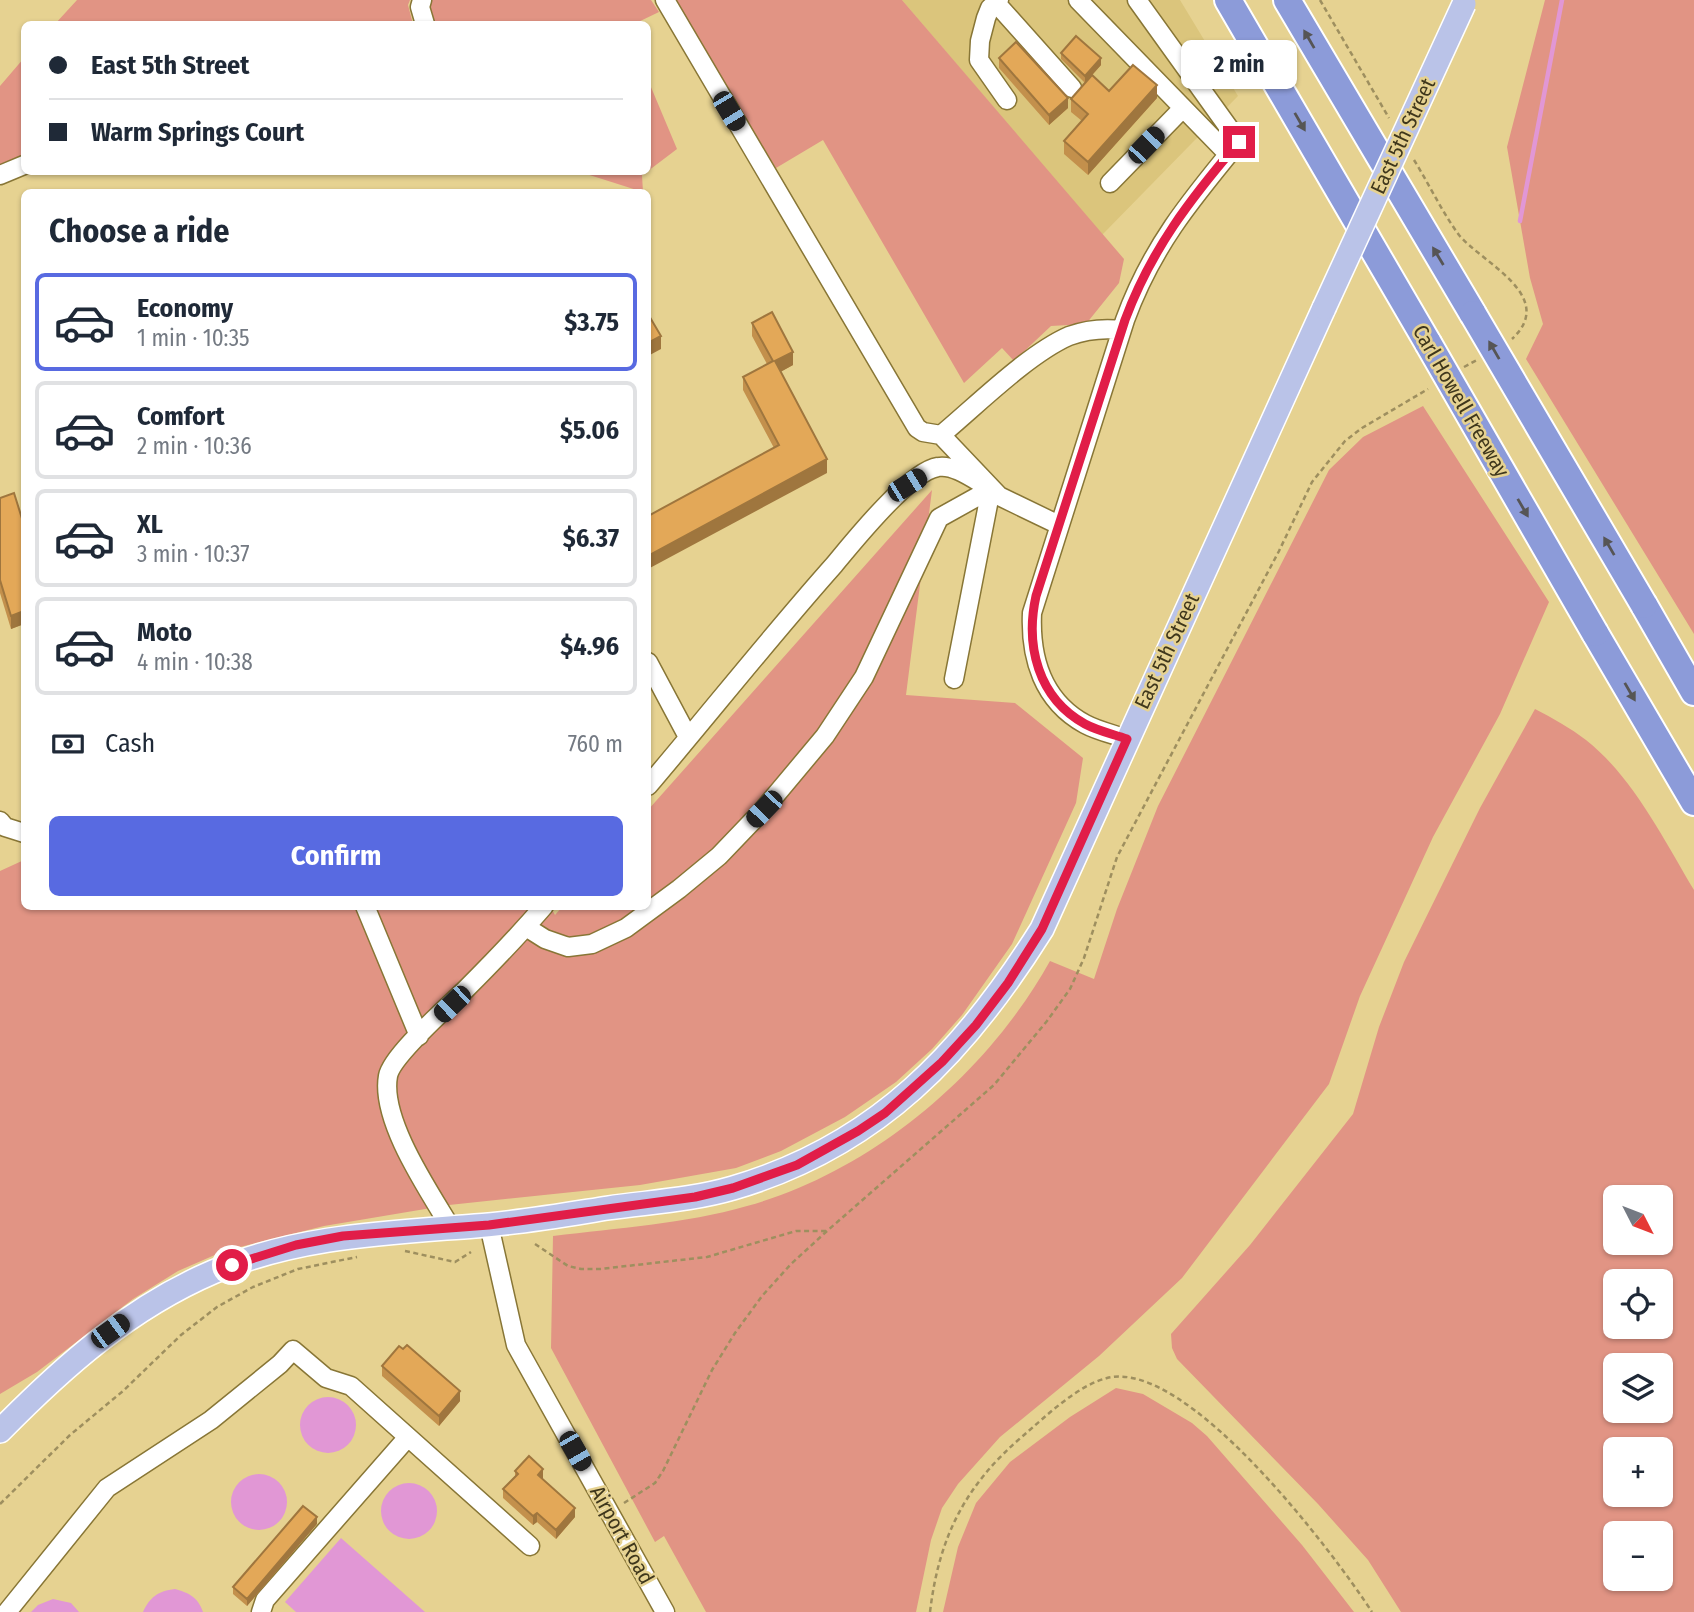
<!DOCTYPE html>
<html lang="en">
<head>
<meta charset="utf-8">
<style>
  body { margin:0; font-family:"Fira Sans Condensed",sans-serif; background:#f6f6f7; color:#1f2937; height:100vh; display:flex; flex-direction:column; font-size:26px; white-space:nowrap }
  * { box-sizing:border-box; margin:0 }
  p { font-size:23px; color:#747a83 }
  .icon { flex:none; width:38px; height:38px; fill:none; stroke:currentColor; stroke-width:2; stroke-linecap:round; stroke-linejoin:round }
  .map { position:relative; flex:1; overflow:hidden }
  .panel { position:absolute; left:21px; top:189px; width:630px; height:721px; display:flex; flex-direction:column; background:#fff; border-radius:10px; box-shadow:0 2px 5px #0004 }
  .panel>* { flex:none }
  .banner { position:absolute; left:21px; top:21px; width:630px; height:154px; border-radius:10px; box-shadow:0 2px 5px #0004; display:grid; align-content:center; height:154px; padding:0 28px; background:#fff }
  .needle { width:46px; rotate:132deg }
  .controls { position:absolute; left:1603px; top:1185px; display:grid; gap:14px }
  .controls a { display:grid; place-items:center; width:70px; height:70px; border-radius:10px; background:#fff; box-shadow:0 2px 5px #0004; font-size:35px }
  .end { position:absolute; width:32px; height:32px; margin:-16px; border:9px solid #e11d48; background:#fff; box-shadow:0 0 0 4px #fff }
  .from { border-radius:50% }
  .bubble { position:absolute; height:49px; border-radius:10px; background:#fff; box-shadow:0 2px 5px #0004; font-size:23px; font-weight:700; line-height:49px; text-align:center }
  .car { position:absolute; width:21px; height:42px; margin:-21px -10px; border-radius:9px; box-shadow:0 0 5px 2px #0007; background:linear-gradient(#222 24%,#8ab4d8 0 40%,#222 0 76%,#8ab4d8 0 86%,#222 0) }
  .banner b { display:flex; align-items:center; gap:24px; height:66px; font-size:26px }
  .banner b+b { border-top:2px solid #e0e1e3 }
  .banner i { width:18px; height:18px; background:#1f2937 }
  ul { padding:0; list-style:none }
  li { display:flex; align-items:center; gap:21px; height:98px; margin:0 14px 10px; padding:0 14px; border:4px solid #e0e1e3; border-radius:10px }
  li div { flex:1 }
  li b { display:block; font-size:26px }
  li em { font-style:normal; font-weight:700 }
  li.selected { border-color:#586ae1 }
  li>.icon { width:63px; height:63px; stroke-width:1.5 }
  h2 { padding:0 28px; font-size:32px; line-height:84px }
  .pay { display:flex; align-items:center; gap:18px; height:77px; padding:0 28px; font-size:26px }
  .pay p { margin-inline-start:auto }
  .button { display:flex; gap:14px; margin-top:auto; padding:14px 28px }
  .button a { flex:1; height:80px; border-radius:10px; background:#586ae1; color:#fff; font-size:28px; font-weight:700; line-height:80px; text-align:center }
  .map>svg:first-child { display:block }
</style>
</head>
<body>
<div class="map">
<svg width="1694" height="1612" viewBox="0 0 1694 1612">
  <rect width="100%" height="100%" fill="#e6d291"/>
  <path fill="#dbc57c" d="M 902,0 L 1180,0 L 1238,96 L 1102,235 Z"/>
  <path fill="#e19484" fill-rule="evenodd" d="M 77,0 L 410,0 L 408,5 L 413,24 L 55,24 Z
    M 430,0 L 651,0 L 659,12 L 634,24 L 433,24 Z
    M 673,0 L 902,0 L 1124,259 L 1119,283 L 1086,324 L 1051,326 L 1014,361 L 1002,348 L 964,383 L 823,140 L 776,168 Z
    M 1545,0 L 1694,0 L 1694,634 L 1526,359 L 1543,324 L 1530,278 L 1507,147 Z
    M 24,58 L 24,155 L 0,166 L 0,86 Z
    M 648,80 L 677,149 L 648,171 Z
    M 580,172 L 646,172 L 642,175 L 643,192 Z
    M 1423,406 L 1549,602 L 1500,714 L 1433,837 L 1360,996 L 1329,1084 L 1182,1278 L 1099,1356 L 1000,1437 L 958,1484 L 942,1508 L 931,1540 L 916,1612 L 706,1612 L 664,1536 L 655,1542 L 551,1348 L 553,1236 C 618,1228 684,1224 747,1206 C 873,1171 987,1074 1050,961 L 1094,979 L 1117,909 L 1158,806 L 1329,470 L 1363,437 Z
    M 932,490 L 906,695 L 1015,703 L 1083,758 L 1076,803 L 1012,944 L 962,1015 L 932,1049 L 896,1082 L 845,1117 L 781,1151 L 736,1168 L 640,1185 L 449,1205 L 324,1226 L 224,1251 L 178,1271 L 133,1299 L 37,1372 L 0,1394 L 0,871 L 24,860 L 24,906 L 550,906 L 555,915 L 562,907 L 648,906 L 648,810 Z
    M 1535,709 C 1553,718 1570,728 1586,740 C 1633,777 1664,840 1694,890 L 1694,1612 L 1401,1612 L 1368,1560 L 1318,1504 L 1177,1359 L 1172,1348 L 1171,1334 L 1250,1245 L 1353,1114 L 1379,1027 L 1404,962 L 1480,808 ZM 1615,1197 L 1661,1197 L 1661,1242 L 1615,1242 ZM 1615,1281 L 1661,1281 L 1661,1326 L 1615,1326 ZM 1615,1365 L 1661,1365 L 1661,1410 L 1615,1410 ZM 1615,1449 L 1661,1449 L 1661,1494 L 1615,1494 ZM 1615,1533 L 1661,1533 L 1661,1578 L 1615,1578 Z
    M 1116,1388 L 1143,1394 L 1192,1423 L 1207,1436 L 1302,1545 L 1354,1612 L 943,1612 L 958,1547 L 976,1503 L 1010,1462 L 1070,1417 Z"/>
  <path fill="#e197d5" d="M300 1425a28 28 0 1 1 56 0a28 28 0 1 1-56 0Z
    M231 1502a28 28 0 1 1 56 0a28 28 0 1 1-56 0Z
    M381 1511a28 28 0 1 1 56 0a28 28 0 1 1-56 0Z
    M 341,1538 L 425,1612 L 296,1612 L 285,1602 Z
    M 175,1589 C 189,1593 198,1597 203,1612 L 143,1612 C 150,1597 158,1591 175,1589 Z
    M 53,1599 L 71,1603 L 79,1612 L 31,1612 L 38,1605 Z"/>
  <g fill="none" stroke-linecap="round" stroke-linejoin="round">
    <path stroke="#e197d5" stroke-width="4.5" d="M 1520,221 L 1562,0"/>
    <defs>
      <path id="minor" d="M 422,0 L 420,7 L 425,24
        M 665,0 L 917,428 L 923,432 L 941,435 C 977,405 1028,354 1069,336 C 1085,330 1105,328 1122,330
        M 999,0 L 990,8 L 986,18 L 980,41 L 979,60 L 1007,100
        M 1078,0 L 1228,154
        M 1137,0 L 1239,142
        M 996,3 L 1072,88
        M 0,175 L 24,165
        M 1110,183 L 1183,108
        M 941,435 L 999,496 L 1059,525
        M 648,662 L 688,737
        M 954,679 L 991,489
        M 1127,739 C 1113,734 1098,731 1085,724 C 1043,701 1030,658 1032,613 L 1125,320 C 1153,243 1195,195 1246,133
        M 648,786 C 710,713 770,637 834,565 C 853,542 910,471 938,467 C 955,464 976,481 991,489
        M 0,821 L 5,827 L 24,833
        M 365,906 L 419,1036
        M 526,927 L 545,939 L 568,947 L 592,944 L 626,928 L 679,889 L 719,856 L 764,809 L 825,736 L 864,677 L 939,518 L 991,489
        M 489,1225 L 516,1345 L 665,1612
        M 451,1228 C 429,1191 380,1120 388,1076 C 392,1055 449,1006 466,989 C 493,962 519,935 544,906
        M 7,1612 L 107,1488 L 211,1420 L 280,1364 L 293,1350 L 326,1378 L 351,1386 L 530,1546
        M 261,1612 L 265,1600 L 408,1437"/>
      <path id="major" d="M 0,1431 C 63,1367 129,1308 213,1272 C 297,1236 386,1233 475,1226 C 519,1223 564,1215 608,1208 C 650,1202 692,1200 733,1188 C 877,1146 965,1052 1042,929 L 1324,308"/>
      <path id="highway" d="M 1228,0 L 1428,343
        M 1287,0 L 1473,314
        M 1644,605 L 1694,692
        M 1595,633 L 1694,802"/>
    </defs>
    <use href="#minor" stroke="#887636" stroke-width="21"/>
    <use href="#major" stroke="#fff" stroke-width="26"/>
    <use href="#highway" stroke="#fff" stroke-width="30"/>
    <path stroke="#9e8f5f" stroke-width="2.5" stroke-dasharray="5 3.5" stroke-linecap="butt" d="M 1320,0 L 1389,118
      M 1414,160 C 1429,184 1442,212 1459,235 C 1482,263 1558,296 1512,339
      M 1464,367 L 1477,360
      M 535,1244 L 568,1266 L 581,1269 L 600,1269 L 707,1257 L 796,1231 L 827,1231
      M 405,1251 L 455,1262 L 471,1252
      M 624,1503 L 655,1483 L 663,1471 L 712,1370 L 735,1333 L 762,1296 L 791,1264 L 827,1231 L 994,1085 L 1047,1021 L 1070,989 L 1084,958 L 1117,857 L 1279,551 L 1312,482 L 1345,441 L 1362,428 L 1428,389
      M 0,1504 L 70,1435 L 123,1391 L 181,1335 L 217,1307 L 253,1287 L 298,1269 L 357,1257
      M 930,1612 C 939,1536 966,1484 1024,1435 C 1046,1416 1078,1385 1107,1378 C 1187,1358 1333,1552 1372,1612"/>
    <use href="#minor" stroke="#fff" stroke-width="18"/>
    <use href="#major" stroke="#bac3e8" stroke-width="23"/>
    <use href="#highway" stroke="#8c9bd9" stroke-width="26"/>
    <defs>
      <path id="major-bridge" d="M 1324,308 L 1464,4"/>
      <path id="highway-bridge" d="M 1473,314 L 1644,605
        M 1428,343 L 1595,633"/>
    </defs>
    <use href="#major-bridge" stroke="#fff" stroke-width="26" stroke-linecap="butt"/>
    <use href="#highway-bridge" stroke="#fff" stroke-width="30" stroke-linecap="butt"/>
    <use href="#major-bridge" stroke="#bac3e8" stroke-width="23"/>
    <use href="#highway-bridge" stroke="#8c9bd9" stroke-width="26"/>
  </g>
  <path fill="#c3904c" d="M 1061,53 L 1101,65 L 1085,83 L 1061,59 Z
    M 999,58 L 1068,108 L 1049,125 L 999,68 Z
    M 1109,91 L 1157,98 L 1088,175 L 1064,154 L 1064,141 L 1082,121 L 1071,112 L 1071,99 Z
    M 752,323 L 793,365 L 780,372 L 827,473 L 774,448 L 743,390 L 743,377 L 767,364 L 752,336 Z
    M 0,498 L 24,525 L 24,624 L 11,629 L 0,593 Z
    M 382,1366 L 460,1401 L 439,1426 L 382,1376 Z
    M 515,1471 L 543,1478 L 543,1479 L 575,1517 L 556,1539 L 537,1522 L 533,1525 L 503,1498 L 503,1489 L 515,1476 Z
    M 317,1524 L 247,1606 L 233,1594 L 233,1587 Z"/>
  <path fill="#9f763e" d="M 1101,58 L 1101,65 L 1085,83 L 1085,76 Z
    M 1157,85 L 1157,98 L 1088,175 L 1088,162 Z
    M 1068,98 L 1068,108 L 1049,125 L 1049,115 Z
    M 661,336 L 661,349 L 648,356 L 648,343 Z
    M 793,352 L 793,365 L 775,375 L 775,361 Z
    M 827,459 L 827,473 L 648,569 L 648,556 Z
    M 24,611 L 24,624 L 11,629 L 11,616 Z
    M 460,1391 L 460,1401 L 439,1426 L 439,1416 Z
    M 543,1469 L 543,1478 L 538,1484 L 538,1475 Z
    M 575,1508 L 575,1517 L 556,1539 L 556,1530 Z
    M 537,1513 L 537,1522 L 533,1525 L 533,1516 Z
    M 317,1517 L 317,1524 L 247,1606 L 247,1599 Z"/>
  <path fill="#e3a858" stroke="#9f763e" stroke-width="2" d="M 1076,36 L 1101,58 L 1085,76 L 1061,53 Z
    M 1016,42 L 1068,98 L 1049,115 L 999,58 Z
    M 1133,65 L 1157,85 L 1088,162 L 1064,141 L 1088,114 L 1071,99 L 1092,75 L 1109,91 Z
    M 772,312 L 793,352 L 775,361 L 827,459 L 648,556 L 648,516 L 779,445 L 743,377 L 773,361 L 752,323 Z
    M 648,314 L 661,336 L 648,343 Z
    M 14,493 L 24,525 L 24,611 L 11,616 L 0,580 L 0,498 Z
    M 407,1345 L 460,1391 L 439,1416 L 382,1366 L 399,1346 L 403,1349 Z
    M 529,1456 L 543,1469 L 538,1475 L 575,1508 L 556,1530 L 537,1513 L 533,1516 L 503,1489 L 518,1474 L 515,1471 Z
    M 303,1506 L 317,1517 L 247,1599 L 233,1587 Z"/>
  <defs><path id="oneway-solid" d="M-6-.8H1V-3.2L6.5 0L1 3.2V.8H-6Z" transform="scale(1.75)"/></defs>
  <g fill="#565555">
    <use href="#oneway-solid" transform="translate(1309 39) rotate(-120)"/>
    <use href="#oneway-solid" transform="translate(1300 122) rotate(60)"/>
    <use href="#oneway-solid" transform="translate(1438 256) rotate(-121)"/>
    <use href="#oneway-solid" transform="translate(1494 350) rotate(-120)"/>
    <use href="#oneway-solid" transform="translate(1523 508) rotate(60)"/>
    <use href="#oneway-solid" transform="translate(1609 546) rotate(-120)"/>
    <use href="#oneway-solid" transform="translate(1630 692) rotate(60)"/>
  </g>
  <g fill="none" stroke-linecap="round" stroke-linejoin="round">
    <path stroke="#e11d48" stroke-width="9" d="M 232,1265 L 296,1245 L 343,1236 L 489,1225 L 695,1197 L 733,1188 L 797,1165 L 858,1131 L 885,1113 L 942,1062 L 976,1025 L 1008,983 L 1042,929 L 1127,739 C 1113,734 1098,731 1085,724 C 1038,698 1025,646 1036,596 L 1125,320 C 1151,250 1190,199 1239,142"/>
  </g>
  <g text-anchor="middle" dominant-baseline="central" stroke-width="5" stroke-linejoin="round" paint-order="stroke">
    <g font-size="21" fill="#3f371c" stroke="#e6d291">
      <text transform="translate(1403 136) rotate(-65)">East 5th Street</text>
      <text transform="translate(1461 401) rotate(60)">Carl Howell Freeway</text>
      <text transform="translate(1167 651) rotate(-65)">East 5th Street</text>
      <text transform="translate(622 1535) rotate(61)">Airport Road</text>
    </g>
  </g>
</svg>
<div class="controls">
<a><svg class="needle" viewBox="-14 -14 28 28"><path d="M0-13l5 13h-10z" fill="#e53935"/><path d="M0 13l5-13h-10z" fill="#747a83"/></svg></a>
<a><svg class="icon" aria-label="locate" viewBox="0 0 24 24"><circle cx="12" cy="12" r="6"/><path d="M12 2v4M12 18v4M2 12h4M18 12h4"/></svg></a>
<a><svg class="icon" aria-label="layers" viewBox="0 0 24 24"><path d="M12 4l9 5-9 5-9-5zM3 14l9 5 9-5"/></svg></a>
<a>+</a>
<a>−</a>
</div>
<i class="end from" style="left:232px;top:1265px"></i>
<i class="end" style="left:1239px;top:142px"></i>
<div class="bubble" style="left:1181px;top:40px;width:116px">2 min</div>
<i class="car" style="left:729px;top:111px;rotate:149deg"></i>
<i class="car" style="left:1146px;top:145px;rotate:44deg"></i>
<i class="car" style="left:907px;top:485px;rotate:58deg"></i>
<i class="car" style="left:764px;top:809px;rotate:224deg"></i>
<i class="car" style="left:452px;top:1004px;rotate:226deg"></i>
<i class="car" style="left:110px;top:1331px;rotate:54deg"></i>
<i class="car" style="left:575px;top:1451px;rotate:150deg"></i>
<div class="banner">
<b><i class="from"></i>East 5th Street</b>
<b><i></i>Warm Springs Court</b>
</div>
<section class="panel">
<h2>Choose a ride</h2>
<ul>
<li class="selected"><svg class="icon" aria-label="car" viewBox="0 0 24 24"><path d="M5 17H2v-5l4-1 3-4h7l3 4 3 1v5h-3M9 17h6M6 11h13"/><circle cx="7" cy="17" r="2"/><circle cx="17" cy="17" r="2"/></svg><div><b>Economy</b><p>1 min · 10:35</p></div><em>$3.75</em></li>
<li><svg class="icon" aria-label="car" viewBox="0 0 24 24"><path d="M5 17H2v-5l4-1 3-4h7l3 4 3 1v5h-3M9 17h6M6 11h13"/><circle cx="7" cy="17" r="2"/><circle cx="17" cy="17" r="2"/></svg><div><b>Comfort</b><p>2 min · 10:36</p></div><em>$5.06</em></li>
<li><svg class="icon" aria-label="car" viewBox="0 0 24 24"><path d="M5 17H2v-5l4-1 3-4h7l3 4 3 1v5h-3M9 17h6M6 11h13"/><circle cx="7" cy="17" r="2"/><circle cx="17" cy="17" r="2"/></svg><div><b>XL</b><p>3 min · 10:37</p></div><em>$6.37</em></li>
<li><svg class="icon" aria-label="car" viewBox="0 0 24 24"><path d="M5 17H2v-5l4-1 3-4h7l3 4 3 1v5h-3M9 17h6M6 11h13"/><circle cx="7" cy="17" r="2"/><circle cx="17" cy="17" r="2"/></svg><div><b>Moto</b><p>4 min · 10:38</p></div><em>$4.96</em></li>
</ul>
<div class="pay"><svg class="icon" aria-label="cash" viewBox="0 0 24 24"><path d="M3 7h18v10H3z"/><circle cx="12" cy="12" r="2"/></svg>Cash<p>760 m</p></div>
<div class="button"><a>Confirm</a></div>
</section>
</div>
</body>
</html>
